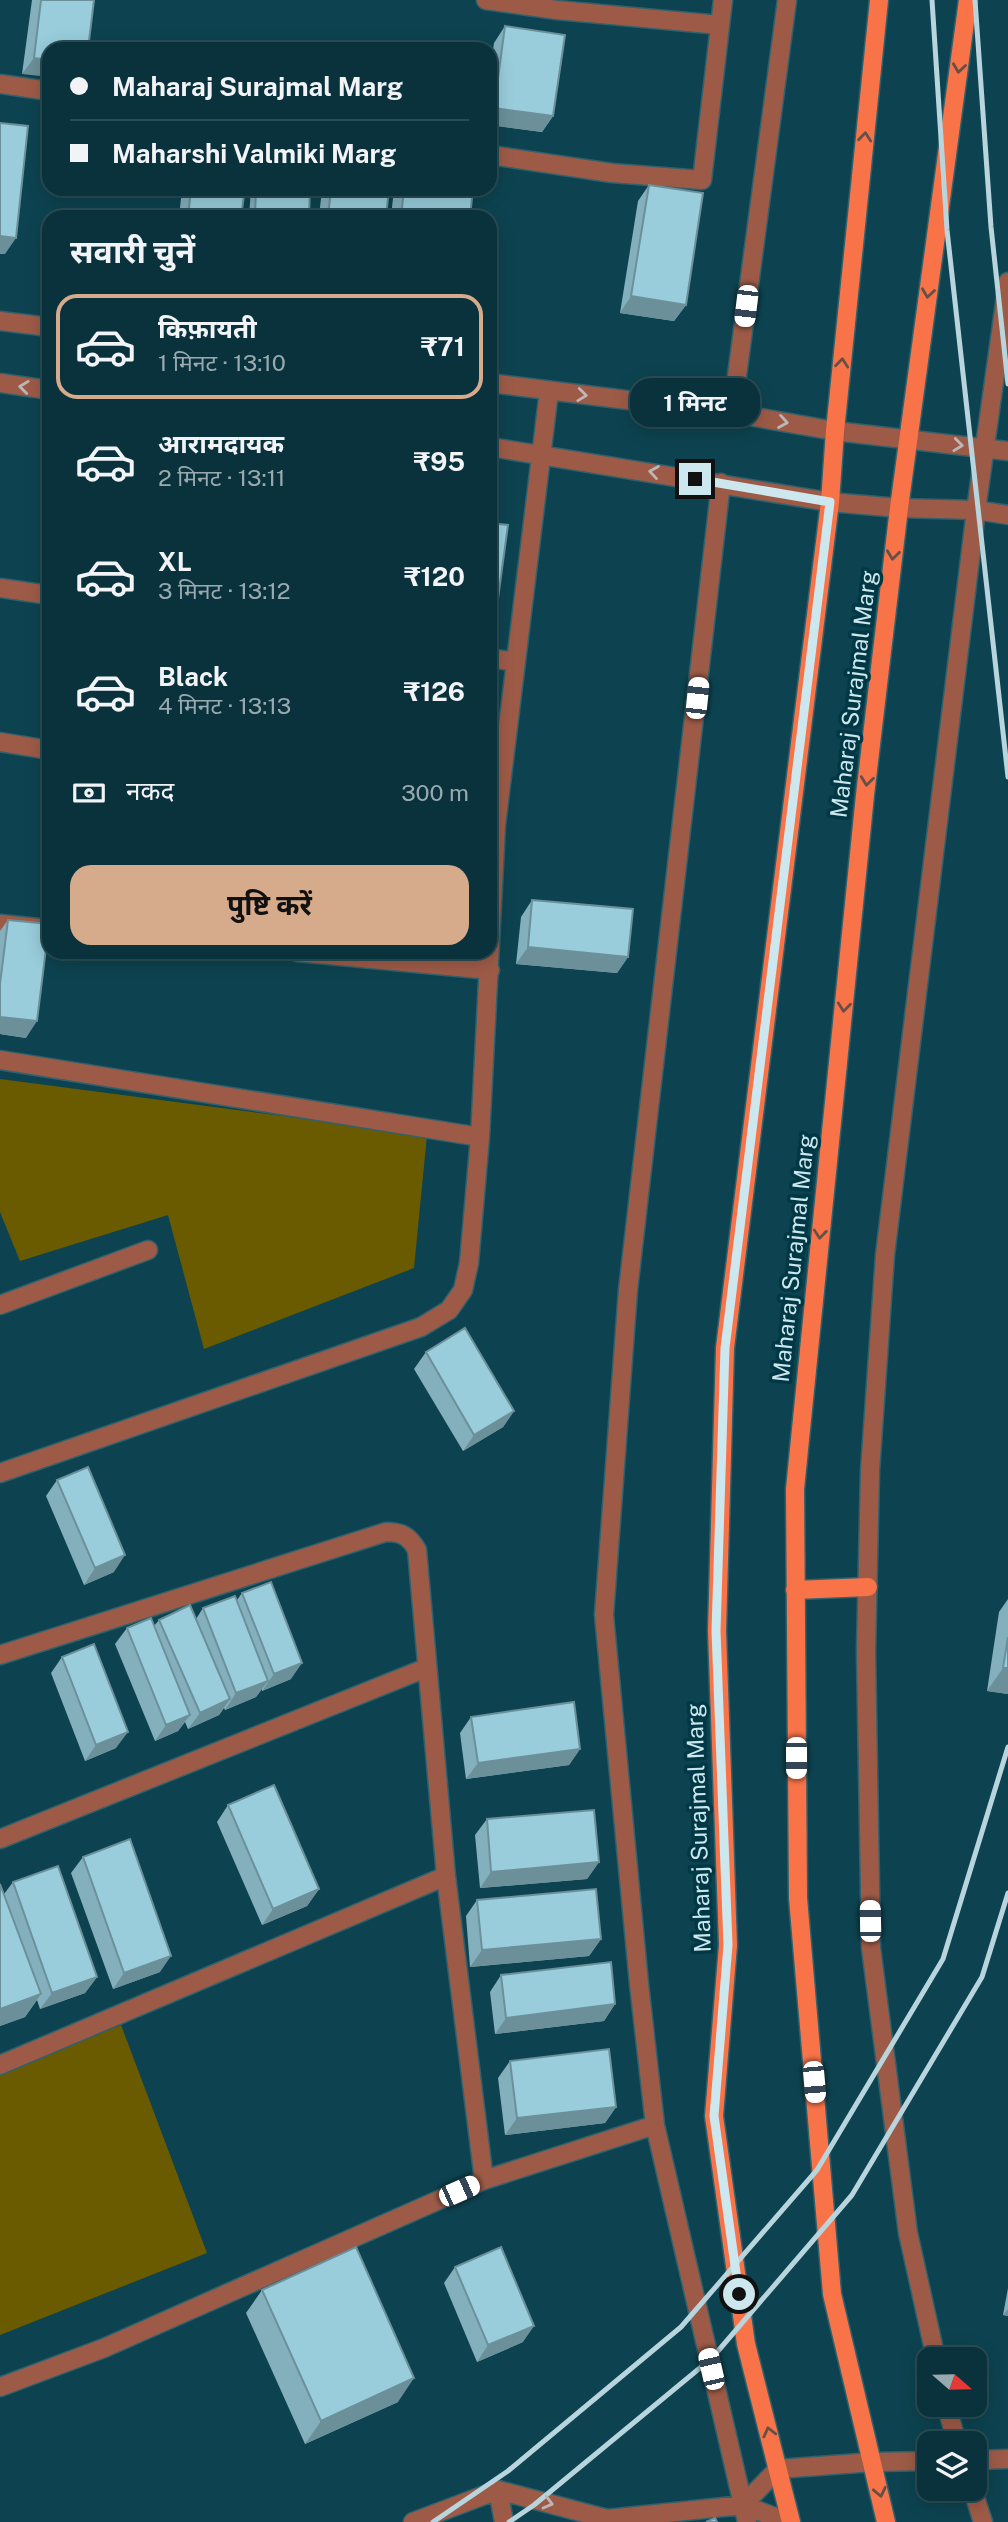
<!DOCTYPE html>
<html lang="hi">
<head>
<meta charset="utf-8">
<style>
  body { margin:0; font-family:"Public Sans","Noto Sans Devanagari",sans-serif; background:#183e47; color:#f1f3f6; height:100vh; display:flex; flex-direction:column; font-size:26px; white-space:nowrap }
  * { box-sizing:border-box; margin:0 }
  p { font-size:23px; color:#99aaaf }
  .icon { flex:none; width:38px; height:38px; fill:none; stroke:currentColor; stroke-width:2; stroke-linecap:round; stroke-linejoin:round }
  .map { position:relative; flex:1; overflow:hidden }
  .drawer { position:absolute; left:42px; top:210px; width:455px; height:749px; display:flex; flex-direction:column; background:#0a323c; border-radius:21px; box-shadow:0 4px 18px #0003,0 0 0 2px #2a4d56 }
  .drawer>* { flex:none }
  .guide { position:absolute; left:42px; top:42px; width:455px; height:154px; border-radius:21px; box-shadow:0 4px 18px #0003,0 0 0 2px #2a4d56; display:grid; align-content:center; height:154px; padding:0 28px; background:#0a323c }
  .needle { width:46px; rotate:110deg }
  .controls { position:absolute; left:917px; top:2347px; display:grid; gap:14px }
  .controls a { display:grid; place-items:center; width:70px; height:70px; border-radius:14px; background:#0a323c; box-shadow:0 4px 18px #0003,0 0 0 2px #2a4d56; font-size:35px }
  .end { position:absolute; width:32px; height:32px; margin:-16px; border:9px solid #cde7ee; background:#111; box-shadow:0 0 0 4px #111 }
  .from { border-radius:50% }
  .bubble { position:absolute; height:49px; border-radius:21px; background:#0a323c; box-shadow:0 4px 18px #0003,0 0 0 2px #2a4d56; font-size:23px; font-weight:700; line-height:49px; text-align:center }
  .car { position:absolute; width:21px; height:42px; margin:-21px -10px; border-radius:9px; box-shadow:0 0 5px 2px #0007; background:linear-gradient(#fff 24%,#345 0 40%,#fff 0 76%,#345 0 86%,#fff 0) }
  .guide b { display:flex; align-items:center; gap:24px; height:66px; font-size:26px }
  .guide b+b { border-top:2px solid #2a4d56 }
  .guide i { width:18px; height:18px; background:#f1f3f6 }
  ul { padding:0; list-style:none }
  li { display:flex; align-items:center; gap:21px; height:105px; margin:0 14px 10px; padding:0 14px; border:4px solid transparent; border-radius:21px }
  li div { flex:1 }
  li b { display:block; font-size:26px }
  li em { font-style:normal; font-weight:700 }
  li.selected { border-color:#d6ab8b }
  li>.icon { width:63px; height:63px; stroke-width:1.5 }
  h2 { padding:0 28px; font-size:32px; line-height:84px }
  .pay { display:flex; align-items:center; gap:18px; height:77px; padding:0 28px; font-size:26px }
  .pay p { margin-inline-start:auto }
  .action { display:flex; gap:14px; margin-top:auto; padding:14px 28px }
  .action a { flex:1; height:80px; border-radius:21px; background:#d6ab8b; color:#111; font-size:28px; font-weight:700; line-height:80px; text-align:center }
  .map>svg:first-child { display:block }
</style>
</head>
<body>
<div class="map">
<svg width="1008" height="2522" viewBox="0 0 1008 2522">
  <rect width="100%" height="100%" fill="#0d4350"/>
  <path fill="#6a5b00" d="M 0,1079 L 427,1135 L 414,1268 L 204,1349 L 168,1215 L 20,1261 L 0,1212 Z
    M 121,2025 L 207,2253 L 0,2335 L 0,2074 Z"/>
  <g fill="none" stroke-linecap="round" stroke-linejoin="round">
    <defs>
      <path id="minor" d="M 486,0 L 557,10 L 720,25
        M 0,84 L 49,91
        M 490,155 L 612,173 L 702,180 L 723,0
        M 0,321 L 49,327
        M 0,383 L 49,390
        M 490,383 L 732,413 L 835,431 L 1008,451
        M 732,413 L 787,0
        M 490,447 L 830,502 L 899,508 L 976,510 L 1008,515
        M 721,483 L 628,1290 L 604,1615 L 639,1984 L 655,2125 L 747,2522
        M 0,588 L 49,595
        M 490,658 L 515,662
        M 0,742 L 49,750
        M 0,924 L 49,929
        M 297,952 L 490,970
        M 0,1060 L 480,1137
        M 0,1305 L 148,1250
        M 0,1473 L 421,1327 L 449,1310 L 463,1290 L 469,1263 L 480,1137 L 496,825 L 549,391
        M 0,1655 L 386,1532 C 402,1532 409,1536 417,1550 L 446,1876 L 484,2180
        M 0,1839 L 426,1668
        M 0,2065 L 446,1876
        M 936,2359 L 908,2233 L 871,1948 L 866,1651 L 870,1471 L 885,1255 L 976,510 L 1008,282
        M 0,2387 L 104,2348 L 484,2180 L 655,2125
        M 946,2404 L 957,2443
        M 975,2460 L 1008,2459
        M 972,2488 L 983,2522
        M 498,2490 L 504,2522
        M 743,2505 L 778,2469 L 873,2462 L 929,2461
        M 413,2522 L 498,2490 L 607,2519 L 743,2505 L 788,2522"/>
      <path id="major" d="M 795,1590 L 868,1587
        M 791,2522 L 746,2344 L 714,2116 L 728,1945 L 717,1631 L 725,1348 L 830,502 L 835,431 L 879,0
        M 886,2522 L 832,2294 L 798,1898 L 795,1489 L 865,795 L 899,508 L 968,0"/>
    </defs>
    <use href="#minor" stroke="#30616c" stroke-width="21"/>
    <use href="#major" stroke="#30616c" stroke-width="21"/>
    <use href="#minor" stroke="#9d5b47" stroke-width="18"/>
    <use href="#major" stroke="#f97349" stroke-width="18"/>
    <path stroke="#b8d5dd" stroke-width="5" d="M 932,0 L 947,230 L 1008,777
      M 975,0 L 991,227 L 1008,384
      M 433,2522 L 508,2471 L 681,2327 L 817,2170 L 943,1959 L 1008,1747
      M 509,2522 L 534,2505 L 712,2358 L 852,2195 L 982,1977 L 1008,1893"/>
  </g>
  <path fill="#84b0bd" d="M 32,0 L 94,0 L 22,74 Z
    M 505,26 L 553,116 L 542,132 L 490,125 L 490,69 L 494,43 Z
    M 649,185 L 686,305 L 674,321 L 620,313 L 638,201 Z
    M 182,189 L 245,189 L 241,217 L 179,217 Z
    M 251,189 L 310,189 L 309,217 L 249,217 Z
    M 322,189 L 389,189 L 386,217 L 319,217 Z
    M 394,189 L 473,189 L 470,217 L 391,217 Z
    M 532,900 L 628,957 L 617,973 L 516,964 L 521,917 Z
    M 8,920 L 26,1038 L 0,1034 L 0,931 Z
    M 426,1352 L 514,1411 L 503,1427 L 463,1451 L 414,1369 Z
    M 57,1480 L 114,1572 L 84,1585 L 46,1496 Z
    M 242,1593 L 291,1679 L 262,1691 L 262,1689 L 256,1697 L 225,1710 L 224,1708 L 219,1715 L 188,1729 L 185,1722 L 178,1731 L 155,1741 L 115,1644 L 127,1628 L 154,1626 L 159,1620 L 196,1619 L 203,1608 L 237,1600 Z
    M 1008,1599 L 1008,1694 L 987,1691 L 999,1612 Z
    M 62,1657 L 116,1748 L 85,1761 L 51,1673 Z
    M 471,1717 L 580,1749 L 569,1765 L 466,1779 L 460,1733 Z
    M 228,1805 L 319,1889 L 307,1906 L 262,1925 L 217,1822 Z
    M 487,1819 L 599,1862 L 587,1879 L 480,1888 L 475,1835 Z
    M 83,1857 L 160,1972 L 113,1989 L 71,1873 Z
    M 13,1882 L 97,1977 L 85,1993 L 40,2009 L 37,2000 L 25,2017 L 0,2026 L 0,1884 L 4,1894 Z
    M 477,1900 L 601,1939 L 589,1956 L 470,1967 L 466,1916 Z
    M 501,1975 L 615,2004 L 604,2021 L 495,2034 L 490,1992 Z
    M 510,2061 L 616,2107 L 605,2123 L 505,2135 L 498,2078 Z
    M 455,2267 L 523,2342 L 477,2362 L 444,2283 Z
    M 1008,2288 L 1008,2316 L 1003,2315 Z
    M 262,2290 L 398,2402 L 305,2444 L 246,2313 Z"/>
  <path fill="#6b909a" d="M 34,58 L 49,60 L 49,77 L 22,74 Z
    M 494,108 L 553,116 L 542,132 L 490,125 L 490,113 Z
    M 0,236 L 16,238 L 5,254 L 0,254 Z
    M 631,296 L 686,305 L 674,321 L 620,313 Z
    M 528,947 L 628,957 L 617,973 L 516,964 Z
    M 0,1017 L 37,1021 L 26,1038 L 0,1034 Z
    M 514,1411 L 503,1427 L 463,1451 L 474,1435 Z
    M 125,1555 L 114,1572 L 84,1585 L 95,1568 Z
    M 302,1663 L 291,1679 L 262,1691 L 274,1674 Z
    M 1003,1668 L 1008,1668 L 1008,1694 L 987,1691 Z
    M 268,1681 L 256,1697 L 225,1710 L 236,1693 Z
    M 230,1699 L 219,1715 L 188,1729 L 200,1713 Z
    M 190,1715 L 178,1731 L 155,1741 L 166,1725 Z
    M 128,1732 L 116,1748 L 85,1761 L 96,1745 Z
    M 580,1749 L 569,1765 L 466,1779 L 478,1763 Z
    M 599,1862 L 587,1879 L 480,1888 L 491,1872 Z
    M 319,1889 L 307,1906 L 262,1925 L 273,1909 Z
    M 601,1939 L 589,1956 L 470,1967 L 482,1950 Z
    M 171,1956 L 160,1972 L 113,1989 L 124,1973 Z
    M 97,1977 L 85,1993 L 40,2009 L 52,1993 Z
    M 41,1994 L 25,2017 L 0,2026 L 0,2009 Z
    M 615,2004 L 604,2021 L 495,2034 L 506,2018 Z
    M 616,2107 L 605,2123 L 505,2135 L 517,2118 Z
    M 1008,2309 L 1008,2316 L 1003,2315 Z
    M 534,2326 L 523,2342 L 477,2362 L 488,2345 Z
    M 414,2378 L 398,2402 L 305,2444 L 321,2421 Z"/>
  <path fill="#99cddc" stroke="#6b909a" stroke-width="2" d="M 41,0 L 94,0 L 88,49 L 49,49 L 49,60 L 34,58 Z
    M 505,26 L 565,35 L 553,116 L 494,108 Z
    M 0,123 L 28,126 L 16,238 L 0,236 Z
    M 649,185 L 703,193 L 686,305 L 631,296 Z
    M 191,189 L 245,189 L 241,217 L 188,217 Z
    M 256,189 L 310,189 L 309,217 L 255,217 Z
    M 331,189 L 389,189 L 386,217 L 328,217 Z
    M 404,189 L 473,189 L 470,217 L 401,217 Z
    M 490,523 L 508,525 L 494,628 L 490,627 Z
    M 532,900 L 633,909 L 628,957 L 528,947 Z
    M 8,920 L 49,924 L 37,1021 L 0,1017 L 0,984 Z
    M 465,1328 L 514,1411 L 474,1435 L 426,1352 Z
    M 88,1467 L 125,1555 L 95,1568 L 57,1480 Z
    M 271,1582 L 302,1663 L 274,1674 L 242,1593 Z
    M 235,1596 L 268,1681 L 236,1693 L 203,1608 Z
    M 190,1605 L 230,1699 L 200,1713 L 159,1620 Z
    M 151,1618 L 190,1715 L 166,1725 L 127,1628 Z
    M 1008,1637 L 1008,1668 L 1003,1668 Z
    M 94,1644 L 128,1732 L 96,1745 L 62,1657 Z
    M 574,1702 L 580,1749 L 478,1763 L 471,1717 Z
    M 274,1785 L 319,1889 L 273,1909 L 228,1805 Z
    M 594,1810 L 599,1862 L 491,1872 L 487,1819 Z
    M 130,1839 L 171,1956 L 124,1973 L 83,1857 Z
    M 58,1866 L 97,1977 L 52,1993 L 13,1882 Z
    M 0,1884 L 41,1994 L 0,2009 Z
    M 596,1889 L 601,1939 L 482,1950 L 477,1900 Z
    M 611,1962 L 615,2004 L 506,2018 L 501,1975 Z
    M 609,2049 L 616,2107 L 517,2118 L 510,2061 Z
    M 356,2247 L 414,2378 L 321,2421 L 262,2290 Z
    M 501,2247 L 534,2326 L 488,2345 L 455,2267 Z
    M 715,2518 L 717,2522 L 706,2522 Z"/>
  <defs><path id="oneway-chevron" d="M-2-3.5L2.5 0L-2 3.5" fill="none" stroke-width="1.6" stroke-linecap="round" stroke-linejoin="round" transform="scale(1.75)"/></defs>
  <g stroke="#645047">
    <use href="#oneway-chevron" transform="translate(959 68) rotate(98)"/>
    <use href="#oneway-chevron" transform="translate(865 137) rotate(-84)"/>
    <use href="#oneway-chevron" transform="translate(928 293) rotate(98)"/>
    <use href="#oneway-chevron" transform="translate(842 363) rotate(-84)"/>
    <use href="#oneway-chevron" transform="translate(893 555) rotate(97)"/>
    <use href="#oneway-chevron" transform="translate(867 781) rotate(97)"/>
    <use href="#oneway-chevron" transform="translate(844 1007) rotate(96)"/>
    <use href="#oneway-chevron" transform="translate(820 1234) rotate(96)"/>
    <use href="#oneway-chevron" transform="translate(769 2432) rotate(-104)"/>
    <use href="#oneway-chevron" transform="translate(880 2492) rotate(78)"/>
  </g>
  <g stroke="#bcb6b4">
    <use href="#oneway-chevron" transform="translate(24 387) rotate(-173)"/>
    <use href="#oneway-chevron" transform="translate(582 395) rotate(7)"/>
    <use href="#oneway-chevron" transform="translate(783 422) rotate(10)"/>
    <use href="#oneway-chevron" transform="translate(958 445) rotate(7)"/>
    <use href="#oneway-chevron" transform="translate(654 472) rotate(-171)"/>
    <use href="#oneway-chevron" transform="translate(548 2503) rotate(15)"/>
  </g>
  <g fill="none" stroke-linecap="round" stroke-linejoin="round">
    <path stroke="#cde7ee" stroke-width="9" d="M 695,479 L 830,502 L 725,1348 L 716,1631 L 728,1945 L 714,2116 L 739,2294"/>
  </g>
  <g text-anchor="middle" dominant-baseline="central" stroke-width="7" stroke-linejoin="round" paint-order="stroke">
    <g font-size="23" fill="#cde7ee" stroke="#003845">
      <text transform="translate(853 694) rotate(-83)">Maharaj Surajmal Marg</text>
      <text transform="translate(793 1258) rotate(-84)">Maharaj Surajmal Marg</text>
      <text transform="translate(698 1828) rotate(-92)">Maharaj Surajmal Marg</text>
    </g>
  </g>
</svg>
<div class="controls">
<a><svg class="needle" viewBox="-14 -14 28 28"><path d="M0-13l5 13h-10z" fill="#e53935"/><path d="M0 13l5-13h-10z" fill="#99aaaf"/></svg></a>
<a><svg class="icon" aria-label="layers" viewBox="0 0 24 24"><path d="M12 4l9 5-9 5-9-5zM3 14l9 5 9-5"/></svg></a>
</div>
<i class="end from" style="left:739px;top:2294px"></i>
<i class="end" style="left:695px;top:479px"></i>
<div class="bubble" style="left:630px;top:378px;width:130px">1 मिनट</div>
<i class="car" style="left:746px;top:306px;rotate:187deg"></i>
<i class="car" style="left:697px;top:698px;rotate:6deg"></i>
<i class="car" style="left:796px;top:1758px;rotate:180deg"></i>
<i class="car" style="left:870px;top:1921px;rotate:359deg"></i>
<i class="car" style="left:814px;top:2082px;rotate:175deg"></i>
<i class="car" style="left:459px;top:2191px;rotate:66deg"></i>
<i class="car" style="left:711px;top:2369px;rotate:347deg"></i>
<div class="guide">
<b><i class="from"></i>Maharaj Surajmal Marg</b>
<b><i></i>Maharshi Valmiki Marg</b>
</div>
<section class="drawer">
<h2>सवारी चुनें</h2>
<ul>
<li class="selected"><svg class="icon" aria-label="car" viewBox="0 0 24 24"><path d="M5 17H2v-5l4-1 3-4h7l3 4 3 1v5h-3M9 17h6M6 11h13"/><circle cx="7" cy="17" r="2"/><circle cx="17" cy="17" r="2"/></svg><div><b>किफ़ायती</b><p>1 मिनट · 13:10</p></div><em>₹71</em></li>
<li><svg class="icon" aria-label="car" viewBox="0 0 24 24"><path d="M5 17H2v-5l4-1 3-4h7l3 4 3 1v5h-3M9 17h6M6 11h13"/><circle cx="7" cy="17" r="2"/><circle cx="17" cy="17" r="2"/></svg><div><b>आरामदायक</b><p>2 मिनट · 13:11</p></div><em>₹95</em></li>
<li><svg class="icon" aria-label="car" viewBox="0 0 24 24"><path d="M5 17H2v-5l4-1 3-4h7l3 4 3 1v5h-3M9 17h6M6 11h13"/><circle cx="7" cy="17" r="2"/><circle cx="17" cy="17" r="2"/></svg><div><b>XL</b><p>3 मिनट · 13:12</p></div><em>₹120</em></li>
<li><svg class="icon" aria-label="car" viewBox="0 0 24 24"><path d="M5 17H2v-5l4-1 3-4h7l3 4 3 1v5h-3M9 17h6M6 11h13"/><circle cx="7" cy="17" r="2"/><circle cx="17" cy="17" r="2"/></svg><div><b>Black</b><p>4 मिनट · 13:13</p></div><em>₹126</em></li>
</ul>
<div class="pay"><svg class="icon" aria-label="cash" viewBox="0 0 24 24"><path d="M3 7h18v10H3z"/><circle cx="12" cy="12" r="2"/></svg>नकद<p>300 m</p></div>
<div class="action"><a>पुष्टि करें</a></div>
</section>
</div>
</body>
</html>
